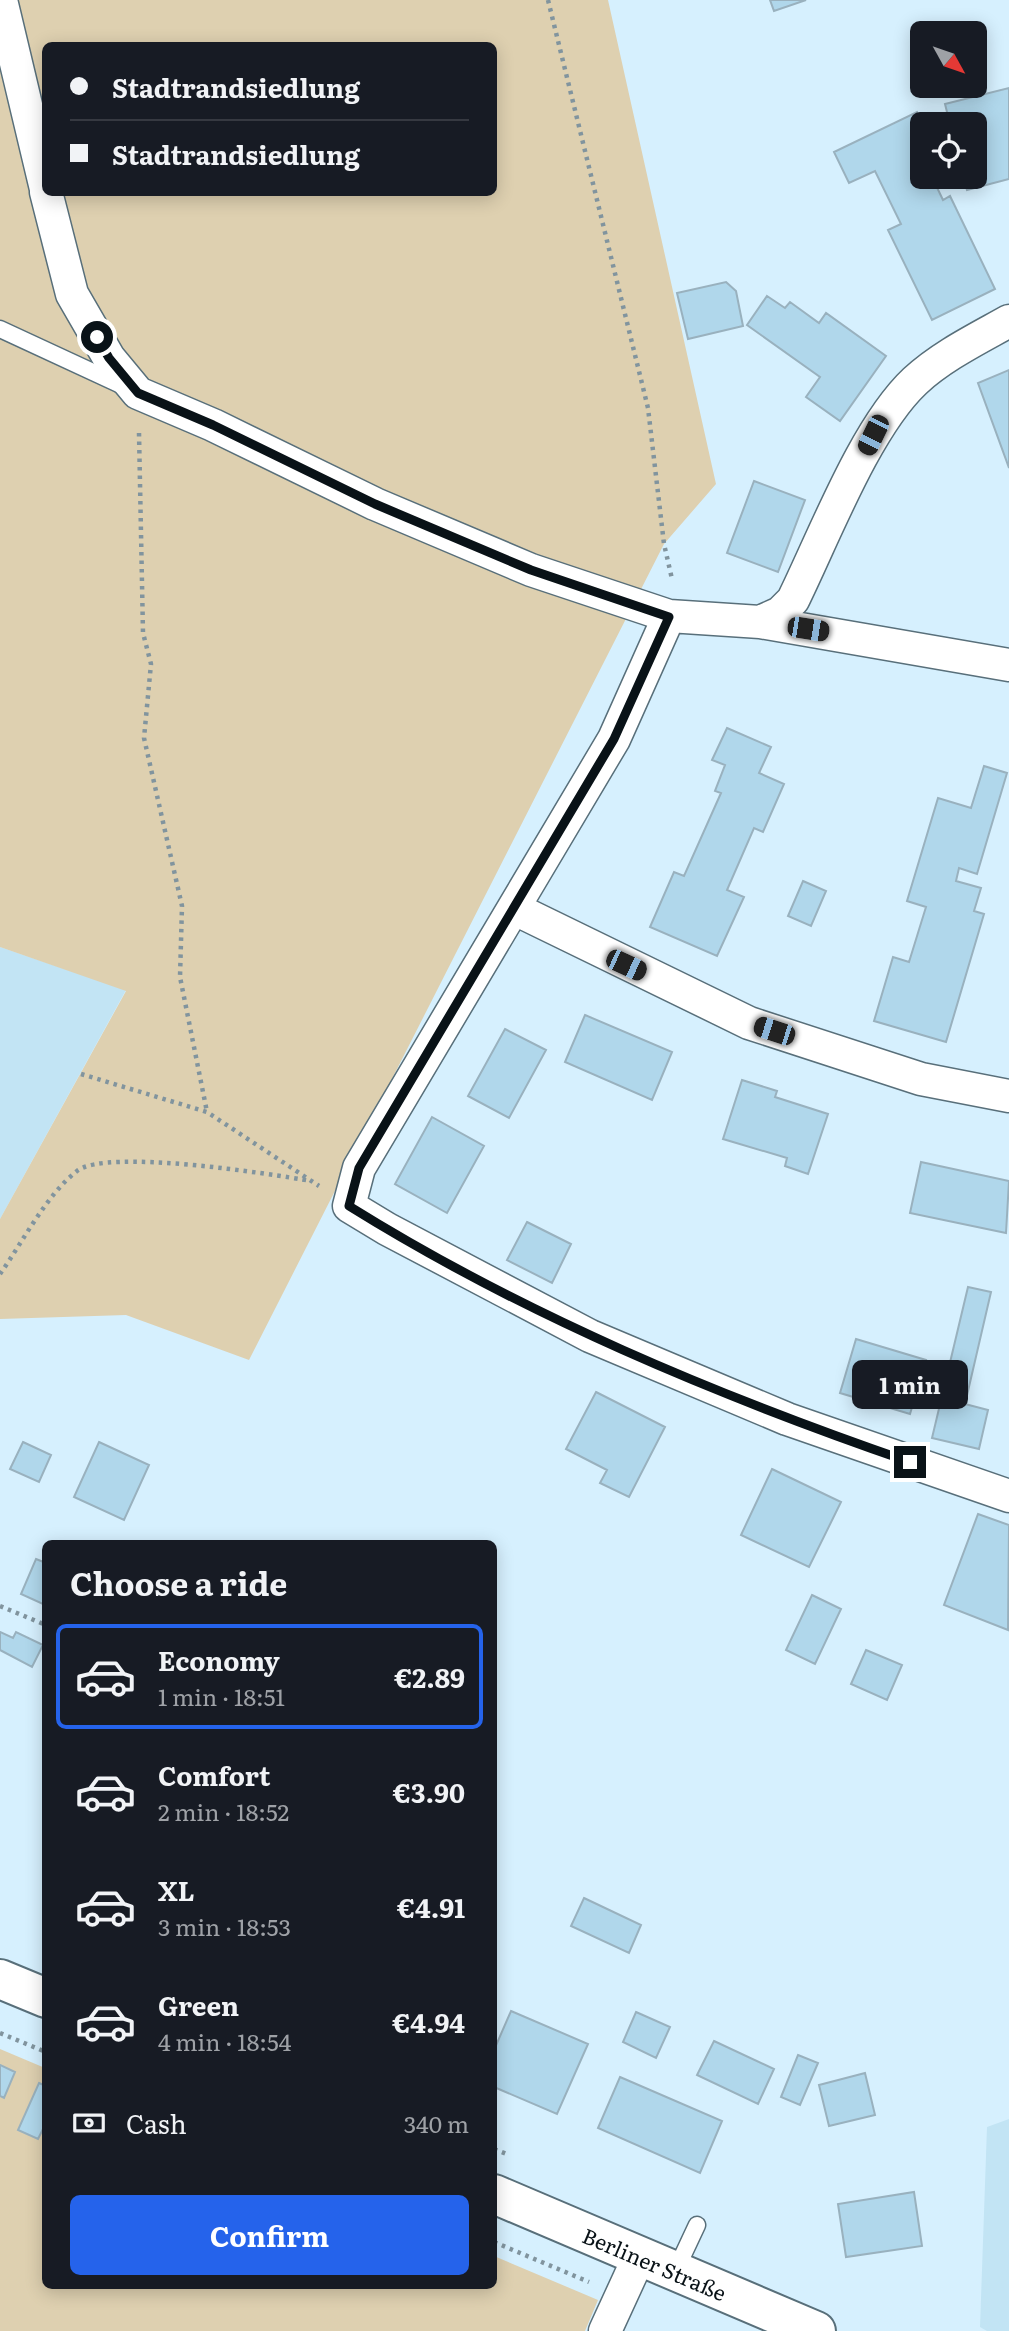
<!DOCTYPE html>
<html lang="en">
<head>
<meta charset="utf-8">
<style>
  body { margin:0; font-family:Literata,serif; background:#20242c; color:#f1f3f6; height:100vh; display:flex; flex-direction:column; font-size:26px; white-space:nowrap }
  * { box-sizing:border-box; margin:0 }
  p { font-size:23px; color:#9ea1a6 }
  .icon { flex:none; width:38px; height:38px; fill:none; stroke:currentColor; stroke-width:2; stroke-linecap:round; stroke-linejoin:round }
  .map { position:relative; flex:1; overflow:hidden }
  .panel { position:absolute; left:42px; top:1540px; width:455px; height:749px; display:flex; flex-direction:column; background:#171b24; border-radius:10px; box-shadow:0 4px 18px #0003 }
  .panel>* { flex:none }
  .banner { position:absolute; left:42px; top:42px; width:455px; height:154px; border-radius:10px; box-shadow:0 4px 18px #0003; display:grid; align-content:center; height:154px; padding:0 28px; background:#171b24 }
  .needle { width:46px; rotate:130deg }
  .tools { position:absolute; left:910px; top:21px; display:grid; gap:14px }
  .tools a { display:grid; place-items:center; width:77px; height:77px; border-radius:10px; background:#171b24; box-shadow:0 4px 18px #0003; font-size:35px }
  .end { position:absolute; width:32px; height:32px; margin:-16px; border:9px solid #091217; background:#fff; box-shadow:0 0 0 4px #fff }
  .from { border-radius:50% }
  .bubble { position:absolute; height:49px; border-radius:10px; background:#171b24; box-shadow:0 4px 18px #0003; font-size:23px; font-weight:700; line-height:49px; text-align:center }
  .car { position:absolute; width:21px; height:42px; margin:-21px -10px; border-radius:9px; box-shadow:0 0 5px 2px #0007; background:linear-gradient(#222 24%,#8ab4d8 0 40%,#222 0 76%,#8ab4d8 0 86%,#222 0) }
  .banner b { display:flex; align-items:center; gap:24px; height:66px; font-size:26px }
  .banner b+b { border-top:2px solid #363941 }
  .banner i { width:18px; height:18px; background:#f1f3f6 }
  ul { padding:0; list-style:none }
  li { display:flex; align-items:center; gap:21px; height:105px; margin:0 14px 10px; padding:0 14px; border:4px solid transparent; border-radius:10px }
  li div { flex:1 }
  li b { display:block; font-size:26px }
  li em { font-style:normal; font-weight:700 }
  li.current { border-color:#2563eb }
  li>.icon { width:63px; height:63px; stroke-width:1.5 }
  h2 { padding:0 28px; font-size:32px; line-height:84px }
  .pay { display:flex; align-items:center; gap:18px; height:77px; padding:0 28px; font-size:26px }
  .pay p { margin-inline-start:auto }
  .button { display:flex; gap:14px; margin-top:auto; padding:14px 28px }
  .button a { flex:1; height:80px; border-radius:10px; background:#2563eb; color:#fff; font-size:28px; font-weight:700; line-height:80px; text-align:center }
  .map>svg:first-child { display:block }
</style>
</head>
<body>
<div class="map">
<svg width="1009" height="2331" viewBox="0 0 1009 2331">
  <rect width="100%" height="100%" fill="#d6f0fe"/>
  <path fill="#c2e4f4" d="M 0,947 L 126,990 L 0,1219 Z
    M 1009,2119 L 1009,2331 L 987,2331 L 980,2327 L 987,2127 Z"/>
  <path fill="#ded0b0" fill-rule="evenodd" d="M 0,0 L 608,0 L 716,484 L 664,544 L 249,1360 L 126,1315 L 0,1319 L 0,1219 L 126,991 L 0,947 ZM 46,46 L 494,46 L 494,192 L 46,192 Z
    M 0,2049 L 45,2068 L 46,2286 L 494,2286 L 494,2256 L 598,2300 L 585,2331 L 0,2331 Z"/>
  <path fill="#b0d7eb" stroke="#99b1be" stroke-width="2" d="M 770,0 L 806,0 L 774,11 Z
    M 1009,88 L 1009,179 L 967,190 L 963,177 L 975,177 L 975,124 L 950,124 L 945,104 Z
    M 917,112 L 923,124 L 922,145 L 918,148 L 922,157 L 922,177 L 932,177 L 943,200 L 950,196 L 995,289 L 932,320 L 888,230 L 901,224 L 875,171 L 849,183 L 834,152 Z
    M 726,282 L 736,291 L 743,326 L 688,339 L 677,293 Z
    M 767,296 L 785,308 L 790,302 L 819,323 L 826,313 L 886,356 L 840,421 L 806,397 L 820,377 L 747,325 Z
    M 1009,370 L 1009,468 L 978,383 Z
    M 754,481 L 805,500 L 778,572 L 727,553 Z
    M 727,728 L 771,747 L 759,773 L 784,784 L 763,832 L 754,828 L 727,890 L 744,897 L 717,956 L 650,927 L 674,872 L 684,876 L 721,793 L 715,791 L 725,765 L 712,760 Z
    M 984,766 L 1007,773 L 977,874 L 959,868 L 956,881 L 981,888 L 974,911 L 984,914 L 946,1042 L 874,1021 L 893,957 L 909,962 L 926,907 L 907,901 L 938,798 L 971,808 Z
    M 803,881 L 826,891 L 811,926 L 788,916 Z
    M 585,1015 L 672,1052 L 652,1100 L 565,1062 Z
    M 505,1029 L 546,1050 L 509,1118 L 468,1096 Z
    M 742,1080 L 777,1091 L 775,1097 L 828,1114 L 808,1174 L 785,1166 L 787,1158 L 723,1139 Z
    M 432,1117 L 484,1146 L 447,1213 L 395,1184 Z
    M 921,1162 L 1009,1181 L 1006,1233 L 910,1213 Z
    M 527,1222 L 571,1244 L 552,1283 L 507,1260 Z
    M 968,1287 L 991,1292 L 965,1404 L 988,1410 L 979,1449 L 932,1438 Z
    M 856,1339 L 926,1360 L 910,1414 L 840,1393 Z
    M 596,1392 L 665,1427 L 629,1497 L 600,1483 L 607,1470 L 566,1449 Z
    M 23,1442 L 51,1455 L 39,1482 L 10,1469 Z
    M 99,1442 L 149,1465 L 124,1520 L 74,1497 Z
    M 772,1469 L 841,1502 L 809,1567 L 741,1535 Z
    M 978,1514 L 1009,1525 L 1008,1630 L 944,1605 Z
    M 36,1559 L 46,1563 L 43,1604 L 21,1594 Z
    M 812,1595 L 841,1609 L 815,1664 L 786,1650 Z
    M 0,1632 L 13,1638 L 16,1632 L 43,1645 L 32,1667 L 0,1650 Z
    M 866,1650 L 902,1665 L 887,1700 L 851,1684 Z
    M 584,1898 L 641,1925 L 629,1953 L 571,1926 Z
    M 511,2011 L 588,2044 L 557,2114 L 494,2087 L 494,2050 Z
    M 636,2012 L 670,2027 L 656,2058 L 623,2042 Z
    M 714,2041 L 774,2069 L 758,2104 L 697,2075 Z
    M 798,2055 L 818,2063 L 800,2105 L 781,2097 Z
    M 0,2065 L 15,2072 L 4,2098 L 0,2096 Z
    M 865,2073 L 875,2115 L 829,2126 L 819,2085 Z
    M 620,2077 L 722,2121 L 700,2173 L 598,2128 Z
    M 39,2083 L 46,2086 L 46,2123 L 38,2139 L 18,2130 Z
    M 914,2192 L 922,2246 L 846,2257 L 838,2204 Z"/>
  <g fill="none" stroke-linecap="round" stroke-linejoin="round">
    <defs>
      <path id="service" d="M 0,329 L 123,386
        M 675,2272 L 697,2225"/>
      <path id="minor" d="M 1,0 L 46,189
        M 46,192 L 72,294 L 109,358 L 138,393 L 213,425 L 375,504 L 531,570 L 669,616 L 760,622 L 1009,665
        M 669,616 L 614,739 L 359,1168 L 349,1206 L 387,1229 L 590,1336 L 787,1419 L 1009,1496
        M 760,622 L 780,613 L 793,600 C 824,537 865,428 915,381 C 942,356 977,339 1009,321
        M 515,909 L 749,1023 L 921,1079 L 1009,1096
        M 605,2331 L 639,2257"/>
      <g id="secondary">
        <path d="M 0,1979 L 46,1998"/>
        <path id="s1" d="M 494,2194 L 816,2331"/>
      </g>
    </defs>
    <use href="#service" stroke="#586f7a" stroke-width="19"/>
    <use href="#minor" stroke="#586f7a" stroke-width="35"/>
    <use href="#secondary" stroke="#586f7a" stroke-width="42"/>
    <path stroke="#81949e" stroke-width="4.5" stroke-dasharray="3.5 5" stroke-linecap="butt" d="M 548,0 L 648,408 L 664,544 L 672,579
      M 139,433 L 143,633 L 151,664 L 144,738 L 182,906 L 180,977 L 207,1112
      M 81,1074 L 207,1112 L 319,1186
      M 0,1274 C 22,1243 47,1194 77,1171 C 106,1148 271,1174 311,1181
      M 0,1606 L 46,1625
      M 0,2033 L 46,2052
      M 494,2149 L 509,2155
      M 494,2242 L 589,2282"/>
    <use href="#service" stroke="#fff" stroke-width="16"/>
    <use href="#minor" stroke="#fff" stroke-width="32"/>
    <use href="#secondary" stroke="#fff" stroke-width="38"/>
  </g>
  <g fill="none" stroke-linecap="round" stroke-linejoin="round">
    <path stroke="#091217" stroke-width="9" d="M 97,337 L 109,358 L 138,393 L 213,425 L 375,504 L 531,570 L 669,617 L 614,739 L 359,1168 L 349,1206 C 524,1315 716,1395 910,1462"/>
  </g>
  <g text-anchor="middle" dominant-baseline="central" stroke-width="5" stroke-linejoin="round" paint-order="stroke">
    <g font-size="21" fill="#091217" stroke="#d6f0fe">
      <text stroke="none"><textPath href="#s1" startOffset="175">Berliner Straße</textPath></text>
    </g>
  </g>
</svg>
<div class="tools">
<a><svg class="needle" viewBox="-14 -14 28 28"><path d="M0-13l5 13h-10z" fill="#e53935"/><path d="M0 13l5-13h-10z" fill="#9ea1a6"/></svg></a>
<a><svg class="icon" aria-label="locate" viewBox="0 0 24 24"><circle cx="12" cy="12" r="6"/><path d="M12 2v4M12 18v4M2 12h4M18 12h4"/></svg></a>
</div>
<i class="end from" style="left:97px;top:337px"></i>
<i class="end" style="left:910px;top:1462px"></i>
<div class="bubble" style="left:852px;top:1360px;width:116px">1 min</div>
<i class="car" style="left:873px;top:435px;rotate:206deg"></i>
<i class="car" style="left:808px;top:629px;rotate:99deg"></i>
<i class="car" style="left:626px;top:965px;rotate:115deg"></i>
<i class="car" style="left:774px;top:1031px;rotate:288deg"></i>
<div class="banner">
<b><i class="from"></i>Stadtrandsiedlung</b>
<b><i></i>Stadtrandsiedlung</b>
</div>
<section class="panel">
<h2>Choose a ride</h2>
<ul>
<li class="current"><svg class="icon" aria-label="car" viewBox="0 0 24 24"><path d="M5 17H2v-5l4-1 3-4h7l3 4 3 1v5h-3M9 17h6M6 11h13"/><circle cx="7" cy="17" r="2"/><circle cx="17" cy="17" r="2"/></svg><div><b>Economy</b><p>1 min · 18:51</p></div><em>€2.89</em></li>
<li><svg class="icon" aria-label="car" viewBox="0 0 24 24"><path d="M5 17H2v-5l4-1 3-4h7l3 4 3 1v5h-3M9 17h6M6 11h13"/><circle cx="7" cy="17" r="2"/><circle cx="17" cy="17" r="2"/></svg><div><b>Comfort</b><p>2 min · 18:52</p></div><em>€3.90</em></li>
<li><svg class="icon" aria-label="car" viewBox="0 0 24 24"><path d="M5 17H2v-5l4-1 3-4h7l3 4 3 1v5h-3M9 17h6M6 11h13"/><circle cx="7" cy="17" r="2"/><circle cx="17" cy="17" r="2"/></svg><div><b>XL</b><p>3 min · 18:53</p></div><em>€4.91</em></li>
<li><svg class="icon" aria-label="car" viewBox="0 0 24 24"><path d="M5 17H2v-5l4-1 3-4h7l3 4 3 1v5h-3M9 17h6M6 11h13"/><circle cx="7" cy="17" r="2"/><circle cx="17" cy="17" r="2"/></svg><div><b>Green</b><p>4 min · 18:54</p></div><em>€4.94</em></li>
</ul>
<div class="pay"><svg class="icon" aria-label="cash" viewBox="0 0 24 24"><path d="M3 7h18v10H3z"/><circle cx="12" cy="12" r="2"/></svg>Cash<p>340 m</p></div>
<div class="button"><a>Confirm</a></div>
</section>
</div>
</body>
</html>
